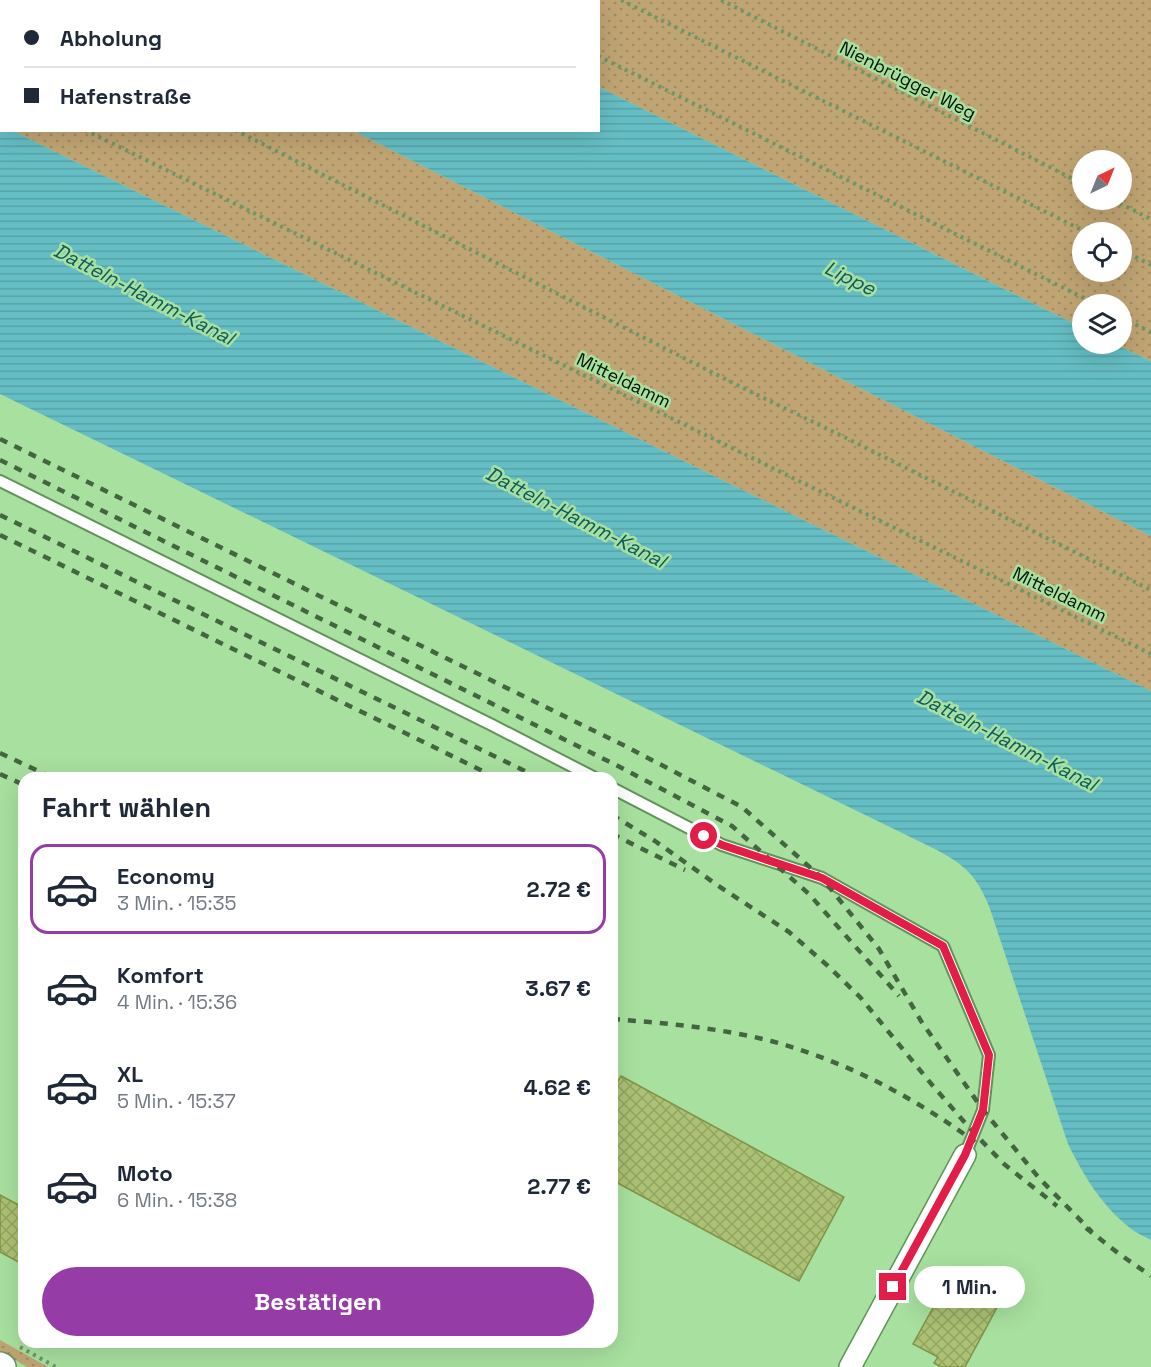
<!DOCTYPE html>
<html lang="de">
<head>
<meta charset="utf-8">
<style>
  body { margin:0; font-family:"Space Grotesk",sans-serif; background:#f6f6f7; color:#1f2937; height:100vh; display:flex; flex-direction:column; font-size:22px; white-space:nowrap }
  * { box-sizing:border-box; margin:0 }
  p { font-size:20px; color:#747a83 }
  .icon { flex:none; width:33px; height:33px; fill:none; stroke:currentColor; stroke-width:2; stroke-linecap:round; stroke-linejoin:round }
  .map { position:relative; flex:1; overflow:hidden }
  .drawer { position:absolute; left:18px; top:772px; width:600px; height:576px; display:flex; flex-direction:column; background:#fff; border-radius:18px; box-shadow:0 6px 24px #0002 }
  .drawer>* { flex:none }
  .guide { position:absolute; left:0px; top:0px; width:600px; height:132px; box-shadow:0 6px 24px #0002; display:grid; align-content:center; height:132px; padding:0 24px; background:#fff }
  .needle { width:39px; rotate:43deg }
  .controls { position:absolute; left:1072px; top:150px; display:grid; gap:12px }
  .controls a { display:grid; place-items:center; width:60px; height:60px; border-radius:50%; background:#fff; box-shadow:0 6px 24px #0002; font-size:30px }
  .end { position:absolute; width:27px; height:27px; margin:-14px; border:8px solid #e11d48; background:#fff; box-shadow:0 0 0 3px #fff }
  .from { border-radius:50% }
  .bubble { position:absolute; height:42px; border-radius:21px; background:#fff; box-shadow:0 6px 24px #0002; font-size:20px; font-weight:800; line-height:42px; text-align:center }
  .guide b { display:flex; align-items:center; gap:21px; height:57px; font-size:22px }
  .guide b+b { border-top:2px solid #e0e1e3 }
  .guide i { width:15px; height:15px; background:#1f2937 }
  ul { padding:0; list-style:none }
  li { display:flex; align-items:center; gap:18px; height:90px; margin:0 12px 9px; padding:0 12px; border:3px solid transparent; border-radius:18px }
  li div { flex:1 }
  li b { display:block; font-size:22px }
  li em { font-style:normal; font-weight:800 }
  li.selected { border-color:#963ca7 }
  li>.icon { width:54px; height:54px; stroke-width:1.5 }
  h2 { padding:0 24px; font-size:27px; line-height:72px }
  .button { display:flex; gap:12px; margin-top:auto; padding:12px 24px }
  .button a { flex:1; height:69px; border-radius:36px; background:#963ca7; color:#fff; font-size:24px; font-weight:800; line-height:69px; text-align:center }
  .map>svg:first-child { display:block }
</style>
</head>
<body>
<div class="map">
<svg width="1151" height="1367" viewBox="0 0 1151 1367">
  <defs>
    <pattern id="grass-dots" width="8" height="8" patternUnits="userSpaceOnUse" patternTransform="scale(1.5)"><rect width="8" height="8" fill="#c0a473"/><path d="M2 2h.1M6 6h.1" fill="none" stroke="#a38c62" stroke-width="1.8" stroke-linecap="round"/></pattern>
    <pattern id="water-rules" width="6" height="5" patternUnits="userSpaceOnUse" patternTransform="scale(1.5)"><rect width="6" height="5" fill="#65bec4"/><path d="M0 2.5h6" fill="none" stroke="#56a2a7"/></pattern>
    <pattern id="building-cross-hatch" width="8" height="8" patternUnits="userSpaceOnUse" patternTransform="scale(1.5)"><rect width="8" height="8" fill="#acc173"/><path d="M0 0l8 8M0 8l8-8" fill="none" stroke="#92a562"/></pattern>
  </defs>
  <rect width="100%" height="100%" fill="#a8e09f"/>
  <path fill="url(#grass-dots)" fill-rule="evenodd" d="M 0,0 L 97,0 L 100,1 L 2,2 L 1,125 L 0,124 Z
    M 425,0 L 1151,0 L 1151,361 L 1115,344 L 1122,344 L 1122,304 L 1083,304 L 1083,328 L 599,87 L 598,2 L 428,2 ZM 1083,160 L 1122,160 L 1122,200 L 1083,200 ZM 1083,232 L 1122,232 L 1122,272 L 1083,272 Z
    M 13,131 L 354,131 L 1151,536 L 1151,691 Z
    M 0,1340 L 48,1367 L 27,1367 L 0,1351 Z"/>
  <path fill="url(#water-rules)" d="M 97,0 L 425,0 L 428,1 L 100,1 Z
    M 599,87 L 1083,328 L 1083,344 L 1115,344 L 1151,361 L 1151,536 L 354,131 L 598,130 Z
    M 0,124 L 1,125 L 2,130 L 13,131 L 1151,691 L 1151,1240 C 1144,1236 1136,1233 1130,1228 C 1101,1205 1084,1176 1068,1144 L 989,906 C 976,875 965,865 935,849 L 0,394 Z"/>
  <path fill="url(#building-cross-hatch)" stroke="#809346" stroke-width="1.5" d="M 621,1076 L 844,1197 L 799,1281 L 612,1180 L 612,1092 Z
    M 0,1195 L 24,1208 L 24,1265 L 0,1252 Z
    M 955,1268 L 978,1280 L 975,1286 L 1001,1300 L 965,1367 L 941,1367 L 934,1363 L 938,1357 L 913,1344 Z"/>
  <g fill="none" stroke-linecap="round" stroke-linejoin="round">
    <defs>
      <path id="service" d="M 0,481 L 492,725 L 595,778
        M 612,788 L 722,845 L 822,878 L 943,946 L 989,1055 L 983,1110 L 965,1155"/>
      <path id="minor" d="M 850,1367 L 965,1155"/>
      <path id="tertiary" d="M 0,1366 L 2,1367"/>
    </defs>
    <use href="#service" stroke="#609457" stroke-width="14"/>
    <use href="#minor" stroke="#609457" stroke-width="24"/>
    <use href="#tertiary" stroke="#609457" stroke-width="30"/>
    <path stroke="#6d9767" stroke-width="4" stroke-dasharray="3 4.5" stroke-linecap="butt" d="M 487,0 L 490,2
      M 621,0 L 1086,232
      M 721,0 L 1083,184
      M 0,10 L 2,11
      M 598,56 L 1096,304
      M 0,89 L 2,89
      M 85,130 L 1151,654
      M 235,130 L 739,386 L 842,436 L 1151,590
      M 1113,200 L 1151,219
      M 1122,250 L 1151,265
      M 1122,318 L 1151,332
      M 20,1347 L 56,1367"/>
    <use href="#service" stroke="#fff" stroke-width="10"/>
    <use href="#minor" stroke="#fff" stroke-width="21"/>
    <use href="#tertiary" stroke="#fff" stroke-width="27"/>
    <path stroke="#43653f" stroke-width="4.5" stroke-dasharray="8 8" stroke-linecap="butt" d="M 0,439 L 625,746 L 742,807 L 822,878 L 879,949 L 921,1021 L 983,1110 L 1039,1178 L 1092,1232
      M 0,460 L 618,766 L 732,826 L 809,894 L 899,996
      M 0,515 L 539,778
      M 0,535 L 497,778
      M 0,753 L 53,778
      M 0,774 L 24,785
      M 612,815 L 655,841 L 720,887 L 789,932 L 828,966 L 860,997 L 933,1086 L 974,1133 L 1004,1164 L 1057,1206
      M 612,834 L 685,870
      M 612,1019 C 665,1023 720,1028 771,1041 C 845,1061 914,1097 975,1142
      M 1086,1228 L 1118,1253 L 1151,1276"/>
  </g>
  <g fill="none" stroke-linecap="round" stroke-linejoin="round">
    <path stroke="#e11d48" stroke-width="8" d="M 704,836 L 722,845 L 822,878 L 943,946 L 989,1055 L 983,1110 L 965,1155 L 893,1287"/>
  </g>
  <g text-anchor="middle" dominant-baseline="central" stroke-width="5" stroke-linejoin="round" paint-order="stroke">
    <g font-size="18" fill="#011300" stroke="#a8e09f">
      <text transform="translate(908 80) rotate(27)">Nienbrügger Weg</text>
      <text transform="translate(624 380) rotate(26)">Mitteldamm</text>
      <text transform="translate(1060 594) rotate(26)">Mitteldamm</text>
    </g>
    <g font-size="20" font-style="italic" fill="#0d5b60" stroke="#a8e09f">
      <text transform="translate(850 278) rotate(26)">Lippe</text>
      <text transform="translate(144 294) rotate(27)">Datteln-Hamm-Kanal</text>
      <text transform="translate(576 517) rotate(27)">Datteln-Hamm-Kanal</text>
      <text transform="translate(1007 740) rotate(27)">Datteln-Hamm-Kanal</text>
    </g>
  </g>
</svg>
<div class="controls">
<a><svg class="needle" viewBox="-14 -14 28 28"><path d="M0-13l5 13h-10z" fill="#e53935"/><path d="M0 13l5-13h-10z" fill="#747a83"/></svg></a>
<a><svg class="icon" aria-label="locate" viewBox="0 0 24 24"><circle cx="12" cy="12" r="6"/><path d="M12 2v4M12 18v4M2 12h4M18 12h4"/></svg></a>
<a><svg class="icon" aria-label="layers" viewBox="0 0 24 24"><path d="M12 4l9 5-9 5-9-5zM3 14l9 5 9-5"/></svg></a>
</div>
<i class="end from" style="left:704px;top:836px"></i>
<i class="end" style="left:893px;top:1287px"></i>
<div class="bubble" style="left:914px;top:1266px;width:111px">1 Min.</div>
<div class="guide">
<b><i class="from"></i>Abholung</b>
<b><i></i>Hafenstraße</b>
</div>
<section class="drawer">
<h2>Fahrt wählen</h2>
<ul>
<li class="selected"><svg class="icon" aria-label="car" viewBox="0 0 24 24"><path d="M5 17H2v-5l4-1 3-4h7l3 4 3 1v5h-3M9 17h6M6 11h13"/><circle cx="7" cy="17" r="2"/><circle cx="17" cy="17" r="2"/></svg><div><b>Economy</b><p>3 Min. · 15:35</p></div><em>2.72 €</em></li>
<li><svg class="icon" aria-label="car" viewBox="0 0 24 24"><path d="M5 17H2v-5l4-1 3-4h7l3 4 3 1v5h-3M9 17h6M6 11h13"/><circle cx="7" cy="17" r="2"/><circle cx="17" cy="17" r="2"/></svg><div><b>Komfort</b><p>4 Min. · 15:36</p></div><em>3.67 €</em></li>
<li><svg class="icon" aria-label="car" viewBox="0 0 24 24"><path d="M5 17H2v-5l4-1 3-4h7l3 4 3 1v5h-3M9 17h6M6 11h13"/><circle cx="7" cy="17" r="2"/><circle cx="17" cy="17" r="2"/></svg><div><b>XL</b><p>5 Min. · 15:37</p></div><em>4.62 €</em></li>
<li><svg class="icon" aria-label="car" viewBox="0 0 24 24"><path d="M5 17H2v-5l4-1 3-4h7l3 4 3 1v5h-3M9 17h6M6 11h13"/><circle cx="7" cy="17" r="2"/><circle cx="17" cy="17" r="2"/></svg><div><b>Moto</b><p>6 Min. · 15:38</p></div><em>2.77 €</em></li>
</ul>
<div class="button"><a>Bestätigen</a></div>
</section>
</div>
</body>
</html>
